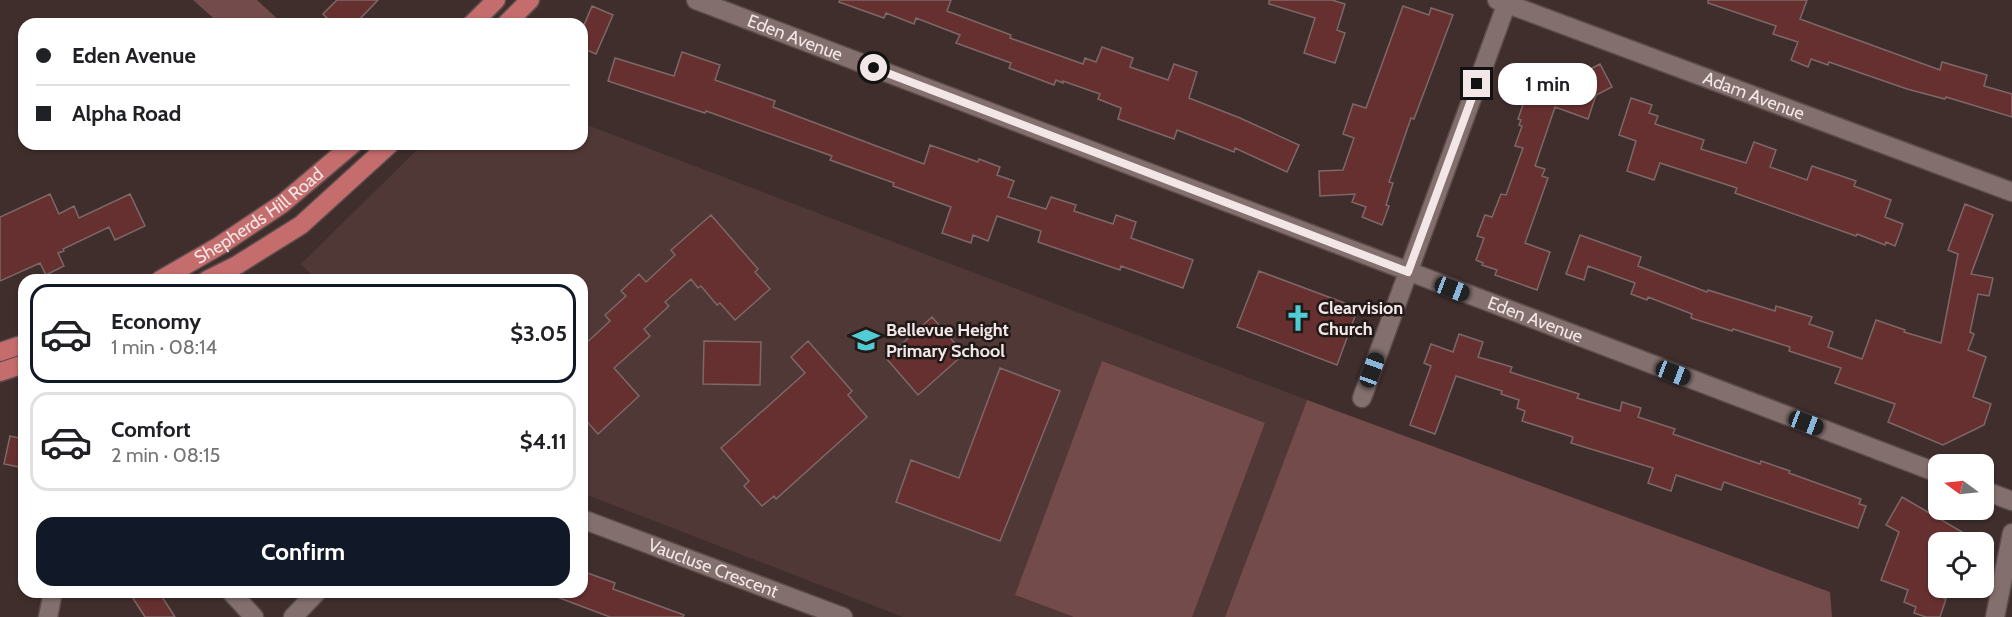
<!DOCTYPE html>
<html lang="en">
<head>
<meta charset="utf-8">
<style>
  body { margin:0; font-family:Cabin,sans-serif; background:#f6f6f6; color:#202124; height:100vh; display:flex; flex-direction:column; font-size:22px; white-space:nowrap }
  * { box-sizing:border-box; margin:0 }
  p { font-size:20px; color:#757577 }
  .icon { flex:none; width:33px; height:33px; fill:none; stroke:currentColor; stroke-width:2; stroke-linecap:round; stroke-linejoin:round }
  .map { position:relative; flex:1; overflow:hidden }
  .drawer { position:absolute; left:18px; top:274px; width:570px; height:324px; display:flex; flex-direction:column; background:#fff; border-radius:18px; box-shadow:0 2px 4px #0004 }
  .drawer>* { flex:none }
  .guide { position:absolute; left:18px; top:18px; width:570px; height:132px; border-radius:18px; box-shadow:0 2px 4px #0004; display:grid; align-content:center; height:132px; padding:0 18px; background:#fff }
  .needle { width:39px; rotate:285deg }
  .buttons { position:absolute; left:1928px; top:454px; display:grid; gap:12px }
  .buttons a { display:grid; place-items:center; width:66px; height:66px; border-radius:12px; background:#fff; box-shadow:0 2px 4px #0004; font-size:30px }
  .end { position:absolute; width:27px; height:27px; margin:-14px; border:8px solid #f2e6e6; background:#111; box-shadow:0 0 0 3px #111 }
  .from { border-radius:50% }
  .bubble { position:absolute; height:42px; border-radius:18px; background:#fff; box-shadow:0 2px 4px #0004; font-size:20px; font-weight:800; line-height:42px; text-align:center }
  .car { position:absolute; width:18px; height:36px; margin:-18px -9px; border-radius:8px; box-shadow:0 0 4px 2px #0007; background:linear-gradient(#222 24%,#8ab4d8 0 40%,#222 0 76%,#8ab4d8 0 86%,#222 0) }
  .guide b { display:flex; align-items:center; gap:21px; height:57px; font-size:22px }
  .guide b+b { border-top:2px solid #e0e0e0 }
  .guide i { width:15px; height:15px; background:#202124 }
  ul { padding:10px 0 0; list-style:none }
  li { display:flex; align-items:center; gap:18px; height:99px; margin:0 12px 9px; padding:0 6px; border:3px solid #e0e0e0; border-radius:18px }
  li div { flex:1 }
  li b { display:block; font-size:22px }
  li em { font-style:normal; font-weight:800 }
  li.active { border-color:#111827 }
  li>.icon { width:54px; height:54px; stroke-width:1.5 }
  .action { display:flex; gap:12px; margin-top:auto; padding:12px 18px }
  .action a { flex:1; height:69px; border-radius:18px; background:#111827; color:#fff; font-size:24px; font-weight:800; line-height:69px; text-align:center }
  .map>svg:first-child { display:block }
</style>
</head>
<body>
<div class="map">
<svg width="2012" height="617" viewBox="0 0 2012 617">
  <rect width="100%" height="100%" fill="#402e2d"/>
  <path fill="#503837" d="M 582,123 L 1307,400 L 1225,617 L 903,617 L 582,493 L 582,280 L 317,280 L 301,264 L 423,144 L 582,144 Z"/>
  <path fill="#734b4a" d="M 193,0 L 257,0 L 283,24 L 220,24 Z
    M 1102,361 L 1265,423 L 1192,617 L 1074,617 L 1015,595 Z
    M 1307,400 L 1830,592 L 1832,617 L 1225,617 Z"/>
  <path fill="#673030" stroke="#7c6867" stroke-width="1.5" d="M 337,0 L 378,0 L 355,24 L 333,24 L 323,14 Z
    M 840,0 L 951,0 L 947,11 L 1011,35 L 1010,38 L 1083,64 L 1085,58 L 1096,62 L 1102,47 L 1133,58 L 1130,67 L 1168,80 L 1174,64 L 1197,72 L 1189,98 L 1240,118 L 1299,145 L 1287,172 L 1235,148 L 1234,152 L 1177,130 L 1174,139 L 1118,119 L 1121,108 L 1098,99 L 1100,94 L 1063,81 L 1063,83 L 1056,80 L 1054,85 L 1009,68 L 1011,63 L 956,43 L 960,35 L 916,18 L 914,24 L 886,13 L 884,18 L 839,2 Z
    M 1269,0 L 1332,0 L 1345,4 L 1337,30 L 1345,33 L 1335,63 L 1304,53 L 1315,18 L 1269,4 Z
    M 1708,0 L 1807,0 L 1800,19 L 1940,70 L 1942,62 L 1987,75 L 1984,86 L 2012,94 L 2012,117 L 1946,97 L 1945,99 L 1907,89 L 1829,62 L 1828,65 L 1811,59 L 1808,67 L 1791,60 L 1798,42 L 1773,34 L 1776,26 L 1708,3 Z
    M 592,6 L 613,15 L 596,54 L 582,48 L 582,30 Z
    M 1403,6 L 1429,15 L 1431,8 L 1453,15 L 1414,119 L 1411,118 L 1389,182 L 1393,183 L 1386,205 L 1389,206 L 1382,225 L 1362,217 L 1366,207 L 1352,202 L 1355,194 L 1320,196 L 1319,171 L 1343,170 L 1354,138 L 1343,134 L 1353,104 L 1366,108 Z
    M 682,52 L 720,65 L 715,80 L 775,101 L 773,107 L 924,164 L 930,145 L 978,162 L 979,159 L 1000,167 L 997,175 L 1014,181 L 1008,197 L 1046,209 L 1051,197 L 1076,205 L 1074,211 L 1113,224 L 1116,215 L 1136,222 L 1131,238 L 1193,260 L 1183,288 L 1121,266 L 1120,270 L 1038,242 L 1041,231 L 997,216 L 988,241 L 973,235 L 971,243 L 942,233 L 951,207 L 893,186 L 894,183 L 830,160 L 832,156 L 706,111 L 705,113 L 608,81 L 615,58 L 674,76 Z
    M 1600,64 L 1612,87 L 1596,95 L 1588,119 L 1555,107 L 1535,166 L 1545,169 L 1542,176 L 1548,178 L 1525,243 L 1550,252 L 1537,290 L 1495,275 L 1497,270 L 1482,265 L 1483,263 L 1476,260 L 1484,238 L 1477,236 L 1485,215 L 1492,217 L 1501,194 L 1506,195 L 1523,148 L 1515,146 L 1522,126 L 1519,125 L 1521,120 L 1518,119 L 1526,96 L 1521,94 L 1528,76 L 1557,86 Z
    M 1631,98 L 1652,105 L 1649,113 L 1658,116 L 1655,124 L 1704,140 L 1701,149 L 1746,163 L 1754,142 L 1776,150 L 1770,167 L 1807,180 L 1812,166 L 1856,181 L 1854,186 L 1891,200 L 1885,217 L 1903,224 L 1895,246 L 1886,242 L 1885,245 L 1857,234 L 1856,236 L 1735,193 L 1737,188 L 1660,163 L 1654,180 L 1627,171 L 1636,141 L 1619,135 Z
    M 50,194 L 59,214 L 74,206 L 79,218 L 130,194 L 145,226 L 115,240 L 109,227 L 63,249 L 64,251 L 58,253 L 64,266 L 46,275 L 40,263 L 0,281 L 0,217 Z
    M 1965,204 L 1993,215 L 1971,274 L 1993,278 L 1989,296 L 1978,294 L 1970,332 L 1974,334 L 1968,350 L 1986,357 L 1973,397 L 1991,404 L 1984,425 L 1943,445 L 1888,422 L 1895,404 L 1835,383 L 1841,368 L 1789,351 L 1790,347 L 1733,329 L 1732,331 L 1691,318 L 1692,314 L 1648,297 L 1647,300 L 1631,294 L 1635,283 L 1588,266 L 1584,280 L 1566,274 L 1580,235 L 1641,257 L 1638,266 L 1707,292 L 1708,290 L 1775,311 L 1776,306 L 1812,317 L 1809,324 L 1833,332 L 1828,347 L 1862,359 L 1876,320 L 1905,330 L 1904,332 L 1941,343 L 1958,254 L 1948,250 Z
    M 711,215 L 758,269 L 755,272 L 770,289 L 735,320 L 720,303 L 717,305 L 701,286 L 698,288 L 691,279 L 665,302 L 669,306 L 644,329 L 650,336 L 614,368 L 639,396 L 598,434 L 582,416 L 582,347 L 610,321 L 605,315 L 626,296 L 621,291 L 639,274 L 646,282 L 675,255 L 671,250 Z
    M 1259,271 L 1358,308 L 1337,365 L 1237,327 Z
    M 932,317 L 964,354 L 918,395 L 886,358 Z
    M 1459,334 L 1483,342 L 1478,357 L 1512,367 L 1510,372 L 1579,394 L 1577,398 L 1620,411 L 1622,402 L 1641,408 L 1638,417 L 1675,429 L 1673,434 L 1760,464 L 1761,461 L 1790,471 L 1789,473 L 1861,499 L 1859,504 L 1866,506 L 1858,528 L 1724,482 L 1721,490 L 1676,475 L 1671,491 L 1648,483 L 1653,468 L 1571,443 L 1573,437 L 1522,421 L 1525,411 L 1517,408 L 1519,400 L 1501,394 L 1502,391 L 1456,376 L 1435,434 L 1410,425 L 1431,366 L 1424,363 L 1431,344 L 1453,352 Z
    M 704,341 L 761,342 L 760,385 L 703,384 Z
    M 808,341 L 852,391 L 848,395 L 867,417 L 776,499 L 774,496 L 762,506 L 744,486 L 749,481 L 721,448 L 805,373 L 791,357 Z
    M 1000,368 L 1060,391 L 1000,541 L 896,502 L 911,460 L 959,478 Z
    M 10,436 L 24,439 L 24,468 L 4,464 Z
    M 1902,497 L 1981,543 L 1938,543 L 1938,588 L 1944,588 L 1941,597 L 1946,599 L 1940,617 L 1926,617 L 1914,613 L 1916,607 L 1904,602 L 1908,590 L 1881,580 L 1899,532 L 1886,525 Z
    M 582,571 L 615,583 L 613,589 L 684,615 L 683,617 L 610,617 L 549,594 L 550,592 L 582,592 Z
    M 129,592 L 159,592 L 175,617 L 145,617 Z"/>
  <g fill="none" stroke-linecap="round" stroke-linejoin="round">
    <defs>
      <g id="minor">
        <path id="s1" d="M 696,0 L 1938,473"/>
        <path id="s2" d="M 1497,0 L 2012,192"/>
        <path d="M 1362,398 L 1508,0"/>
        <path d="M 1983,490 L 2012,501"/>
        <path id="s3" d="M 582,519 L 843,617"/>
        <path d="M 231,592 L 254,617"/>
        <path d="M 48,617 L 53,592"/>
        <path d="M 293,617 L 317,592"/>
        <path d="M 1995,617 L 2012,533"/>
      </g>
      <g id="major">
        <path d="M 472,24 L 496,0"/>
        <path d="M 506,24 L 530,0"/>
        <path id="s4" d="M 160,280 L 219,246 L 282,204 L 353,144"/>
        <path d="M 207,280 L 237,265 L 301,225 L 390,144"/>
        <path d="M 0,352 L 24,344"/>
        <path d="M 0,372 L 24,364"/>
      </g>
    </defs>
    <use href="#minor" stroke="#5b4c4c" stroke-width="21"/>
    <use href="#major" stroke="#5b4c4c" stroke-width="21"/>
    <use href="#minor" stroke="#836f6e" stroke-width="18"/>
    <use href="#major" stroke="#c56c6d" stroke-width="18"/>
  </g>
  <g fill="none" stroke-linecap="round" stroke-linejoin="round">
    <path stroke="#f2e6e6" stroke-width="8" d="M 874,68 L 1408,272 L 1477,84"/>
  </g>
  <defs>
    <symbol id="church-bare" viewBox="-9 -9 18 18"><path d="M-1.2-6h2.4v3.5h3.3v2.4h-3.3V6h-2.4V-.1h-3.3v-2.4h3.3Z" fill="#51ccd4" stroke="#211918" stroke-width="2.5" paint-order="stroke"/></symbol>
    <symbol id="school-bare" viewBox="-9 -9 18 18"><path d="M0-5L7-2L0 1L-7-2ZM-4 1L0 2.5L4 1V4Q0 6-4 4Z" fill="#51ccd4" stroke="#211918" stroke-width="2.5" paint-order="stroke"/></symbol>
  </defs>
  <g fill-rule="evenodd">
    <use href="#church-bare" x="1279" y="299" width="38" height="38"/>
    <use href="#school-bare" x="847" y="321" width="38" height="38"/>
  </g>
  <g text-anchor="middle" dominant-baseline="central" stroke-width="5" stroke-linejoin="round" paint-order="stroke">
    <g font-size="18" fill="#f2e6e6" stroke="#211918">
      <text stroke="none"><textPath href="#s1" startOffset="106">Eden Avenue</textPath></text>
      <text stroke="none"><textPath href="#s2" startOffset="274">Adam Avenue</textPath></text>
      <text stroke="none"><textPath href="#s4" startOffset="118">Shepherds Hill Road</textPath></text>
      <text stroke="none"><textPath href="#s1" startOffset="898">Eden Avenue</textPath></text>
      <text stroke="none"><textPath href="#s3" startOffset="140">Vaucluse Crescent</textPath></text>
    </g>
    <g font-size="18" font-weight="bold" fill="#f2e6e6" stroke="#211918" text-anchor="start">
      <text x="1318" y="308">Clearvision<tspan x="1318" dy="21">Church</tspan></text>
      <text x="886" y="330">Bellevue Height<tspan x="886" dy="21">Primary School</tspan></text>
    </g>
  </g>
</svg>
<div class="buttons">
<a><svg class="needle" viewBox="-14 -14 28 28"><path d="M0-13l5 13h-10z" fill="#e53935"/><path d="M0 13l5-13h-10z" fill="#757577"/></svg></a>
<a><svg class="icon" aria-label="locate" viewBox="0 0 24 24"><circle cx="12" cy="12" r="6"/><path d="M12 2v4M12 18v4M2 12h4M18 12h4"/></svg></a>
</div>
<i class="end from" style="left:874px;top:68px"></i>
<i class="end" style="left:1477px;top:84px"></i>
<div class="bubble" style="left:1498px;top:63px;width:99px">1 min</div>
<i class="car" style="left:1452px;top:289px;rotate:111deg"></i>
<i class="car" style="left:1372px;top:370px;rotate:20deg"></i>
<i class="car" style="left:1673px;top:373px;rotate:111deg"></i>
<i class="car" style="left:1806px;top:423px;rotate:111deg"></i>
<div class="guide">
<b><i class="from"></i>Eden Avenue</b>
<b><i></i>Alpha Road</b>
</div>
<section class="drawer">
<ul>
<li class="active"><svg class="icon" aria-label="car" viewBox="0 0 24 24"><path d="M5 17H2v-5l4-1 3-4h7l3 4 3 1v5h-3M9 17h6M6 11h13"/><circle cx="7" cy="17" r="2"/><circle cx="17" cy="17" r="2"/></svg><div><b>Economy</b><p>1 min · 08:14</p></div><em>$3.05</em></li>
<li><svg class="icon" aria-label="car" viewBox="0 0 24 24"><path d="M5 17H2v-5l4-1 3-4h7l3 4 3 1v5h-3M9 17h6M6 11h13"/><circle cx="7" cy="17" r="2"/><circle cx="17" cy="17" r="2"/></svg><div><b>Comfort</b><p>2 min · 08:15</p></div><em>$4.11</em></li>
</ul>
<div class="action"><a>Confirm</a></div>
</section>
</div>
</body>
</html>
